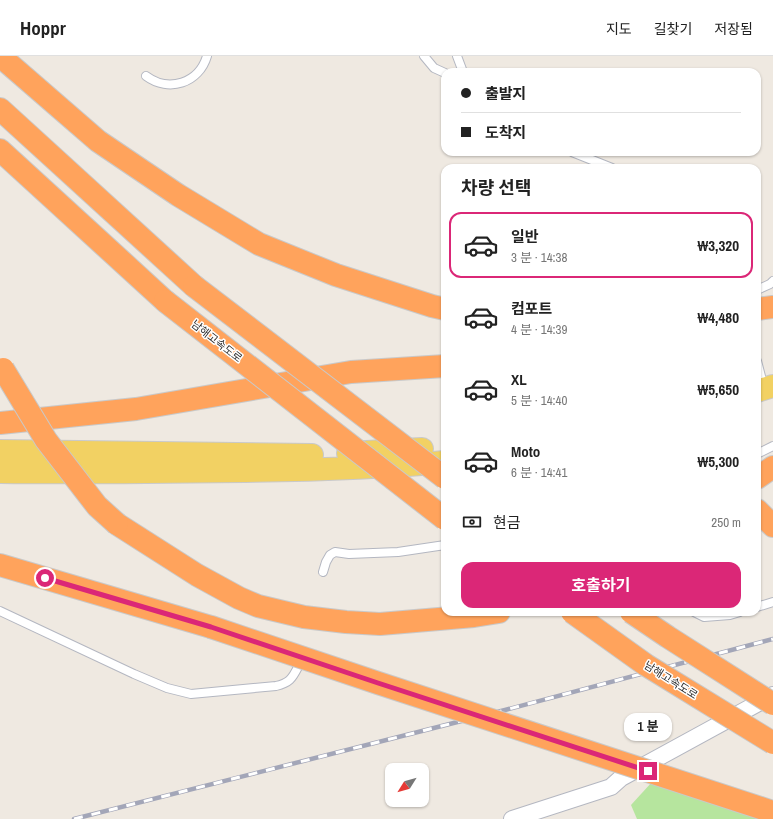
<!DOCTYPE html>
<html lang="ko">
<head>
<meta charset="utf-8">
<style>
  body { margin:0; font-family:"Archivo Narrow","Noto Sans KR",sans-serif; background:#f2f2f2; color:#222; height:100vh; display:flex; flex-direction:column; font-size:15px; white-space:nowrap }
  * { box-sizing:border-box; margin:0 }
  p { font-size:13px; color:#767676 }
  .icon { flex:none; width:22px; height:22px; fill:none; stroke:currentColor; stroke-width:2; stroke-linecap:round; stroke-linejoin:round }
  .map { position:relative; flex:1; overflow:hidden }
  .side { position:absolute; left:441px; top:108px; width:320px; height:452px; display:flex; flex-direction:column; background:#fff; border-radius:12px; box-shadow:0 1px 3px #0004 }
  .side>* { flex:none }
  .banner { position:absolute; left:441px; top:12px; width:320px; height:88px; border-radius:12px; box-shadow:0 1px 3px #0004; display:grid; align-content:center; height:88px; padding:0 20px; background:#fff }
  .needle { width:26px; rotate:233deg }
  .buttons { position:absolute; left:385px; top:707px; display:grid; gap:8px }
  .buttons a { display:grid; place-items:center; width:44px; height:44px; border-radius:8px; background:#fff; box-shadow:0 1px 3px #0004; font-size:20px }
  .end { position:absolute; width:18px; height:18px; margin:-9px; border:5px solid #db2777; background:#fff; box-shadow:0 0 0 2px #fff }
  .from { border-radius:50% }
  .bubble { position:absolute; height:28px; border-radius:12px; background:#fff; box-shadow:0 1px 3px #0004; font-size:13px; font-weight:700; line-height:28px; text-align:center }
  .banner b { display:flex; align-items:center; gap:14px; height:38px; font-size:15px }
  .banner b+b { border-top:1px solid #e0e0e0 }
  .banner i { width:10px; height:10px; background:#222 }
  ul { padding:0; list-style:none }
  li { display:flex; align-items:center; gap:12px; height:66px; margin:0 8px 6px; padding:0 12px; border:2px solid transparent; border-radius:12px }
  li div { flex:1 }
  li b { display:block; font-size:15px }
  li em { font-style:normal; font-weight:700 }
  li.current { border-color:#db2777 }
  li>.icon { width:36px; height:36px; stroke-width:1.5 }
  h2 { padding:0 20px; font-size:18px; line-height:48px }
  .pay { display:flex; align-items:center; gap:10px; height:44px; padding:0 20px; font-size:15px }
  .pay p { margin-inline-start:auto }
  .primary-button { display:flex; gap:8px; margin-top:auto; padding:8px 20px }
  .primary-button a { flex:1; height:46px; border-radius:12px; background:#db2777; color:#fff; font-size:16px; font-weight:700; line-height:46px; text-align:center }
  header { display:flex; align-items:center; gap:24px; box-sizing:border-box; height:56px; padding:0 20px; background:#fff; border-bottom:1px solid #e0e0e0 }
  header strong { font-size:19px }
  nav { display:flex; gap:22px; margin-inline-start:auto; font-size:14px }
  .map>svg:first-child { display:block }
</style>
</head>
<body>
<header>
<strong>Hoppr</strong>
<nav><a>지도</a><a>길찾기</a><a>저장됨</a></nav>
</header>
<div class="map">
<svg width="773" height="763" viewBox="0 0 773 763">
  <rect width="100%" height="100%" fill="#efe9e1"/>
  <path fill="#b6e59e" d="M 652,726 L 764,763 L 637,763 L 631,749 Z"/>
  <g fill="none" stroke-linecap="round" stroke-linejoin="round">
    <defs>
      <path id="lane" d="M 424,0 L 434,12 L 445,17
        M 457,0 L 463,16
        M 146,20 C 169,37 199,27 207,0
        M 572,96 L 612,112
        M 757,234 L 770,228 L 773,225
        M 757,305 L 764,332
        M 757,398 L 773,390
        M 323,516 L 326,506 L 330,499 L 335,496 L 349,498 L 398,496 L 445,489
        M 757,551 L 773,546
        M 0,555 L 134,618 L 167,632 L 191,638 L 276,630 C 289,627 292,623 298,611
        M 694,556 L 704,561 L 730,559 L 740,556"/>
      <path id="street" d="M 512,763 L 611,731 L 621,722 L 773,639"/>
      <path id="primary" d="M 757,335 L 773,330
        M 0,395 L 312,399
        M 348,397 L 422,393
        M 0,416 C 82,417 164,416 245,415 C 312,414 378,412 445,406"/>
      <path id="highway" d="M 0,0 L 98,85 L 178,139 L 259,188 L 336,219 L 432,250 L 445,253
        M 0,53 L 194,230
        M 0,94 L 165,245
        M 757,253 L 773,251
        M 0,367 L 136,353 L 351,316 L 445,310
        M 757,422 L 773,411
        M 757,454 L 773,470
        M 117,468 L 197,519 L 239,542 L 258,550 L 304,561 L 346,566 L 380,568 L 474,560 L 499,556
        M 0,509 L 211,571"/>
    </defs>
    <use href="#lane" stroke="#b4b7c1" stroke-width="10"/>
    <use href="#street" stroke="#b4b7c1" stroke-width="18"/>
    <use href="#primary" stroke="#c9c9c9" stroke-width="24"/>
    <use href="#highway" stroke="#c9c9c9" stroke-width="24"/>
    <use href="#lane" stroke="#fff" stroke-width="8"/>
    <use href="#street" stroke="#fff" stroke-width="16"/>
    <use href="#primary" stroke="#f2d163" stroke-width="22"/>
    <use href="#highway" stroke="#ffa35c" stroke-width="22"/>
    <defs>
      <path id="rail" d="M 74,763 L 505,654 L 773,583"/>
    </defs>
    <use href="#rail" stroke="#a3a6b8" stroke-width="4.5"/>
    <use href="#rail" stroke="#fff" stroke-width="3" stroke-dasharray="9" stroke-linecap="butt"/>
    <defs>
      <path id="highway-bridge" d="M 194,230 L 445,422
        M 165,245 L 445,463
        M 3,313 L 46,384 L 97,450 L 117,468
        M 572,556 L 646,609 L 773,687
        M 631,556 L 668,581 L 773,648
        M 211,571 L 378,627 L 773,756"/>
    </defs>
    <use href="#highway-bridge" stroke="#c9c9c9" stroke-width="24" stroke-linecap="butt"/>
    <use href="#highway-bridge" stroke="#ffa35c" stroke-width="22"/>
  </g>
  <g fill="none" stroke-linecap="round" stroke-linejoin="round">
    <path stroke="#db2777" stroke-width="5" d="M 45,522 L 211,571 L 378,627 L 648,715"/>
  </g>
  <g text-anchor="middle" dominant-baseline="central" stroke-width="3" stroke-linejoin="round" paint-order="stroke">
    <g font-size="11" fill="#2e2e2e" stroke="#fff">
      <text transform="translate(217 285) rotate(38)">남해고속도로</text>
      <text transform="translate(671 624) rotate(32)">남해고속도로</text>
    </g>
  </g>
</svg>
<div class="buttons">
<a><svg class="needle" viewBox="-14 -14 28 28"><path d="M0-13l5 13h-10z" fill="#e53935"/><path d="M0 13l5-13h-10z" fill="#767676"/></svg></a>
</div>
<i class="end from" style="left:45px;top:522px"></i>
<i class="end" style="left:648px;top:715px"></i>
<div class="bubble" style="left:624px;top:657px;width:48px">1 분</div>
<div class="banner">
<b><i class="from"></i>출발지</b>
<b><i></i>도착지</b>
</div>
<section class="side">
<h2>차량 선택</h2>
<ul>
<li class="current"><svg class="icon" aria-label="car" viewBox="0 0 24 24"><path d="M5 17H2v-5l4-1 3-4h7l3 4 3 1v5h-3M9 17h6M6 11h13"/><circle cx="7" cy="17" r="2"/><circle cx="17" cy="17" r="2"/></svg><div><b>일반</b><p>3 분 · 14:38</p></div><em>₩3,320</em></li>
<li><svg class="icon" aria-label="car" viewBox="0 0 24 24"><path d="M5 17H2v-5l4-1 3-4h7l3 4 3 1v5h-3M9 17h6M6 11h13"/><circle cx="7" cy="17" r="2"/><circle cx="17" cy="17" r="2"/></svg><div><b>컴포트</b><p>4 분 · 14:39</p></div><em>₩4,480</em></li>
<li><svg class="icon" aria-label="car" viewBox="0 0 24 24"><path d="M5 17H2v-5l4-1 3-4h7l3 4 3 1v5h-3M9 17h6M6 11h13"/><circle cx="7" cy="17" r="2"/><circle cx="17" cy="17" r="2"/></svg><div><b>XL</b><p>5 분 · 14:40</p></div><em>₩5,650</em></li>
<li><svg class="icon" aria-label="car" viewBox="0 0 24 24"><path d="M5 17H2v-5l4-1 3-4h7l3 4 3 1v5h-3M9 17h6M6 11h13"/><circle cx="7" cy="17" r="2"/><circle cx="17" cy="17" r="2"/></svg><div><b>Moto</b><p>6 분 · 14:41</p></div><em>₩5,300</em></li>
</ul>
<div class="pay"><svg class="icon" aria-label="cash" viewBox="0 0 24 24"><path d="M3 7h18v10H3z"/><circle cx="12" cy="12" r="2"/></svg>현금<p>250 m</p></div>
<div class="primary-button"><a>호출하기</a></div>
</section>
</div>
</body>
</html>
